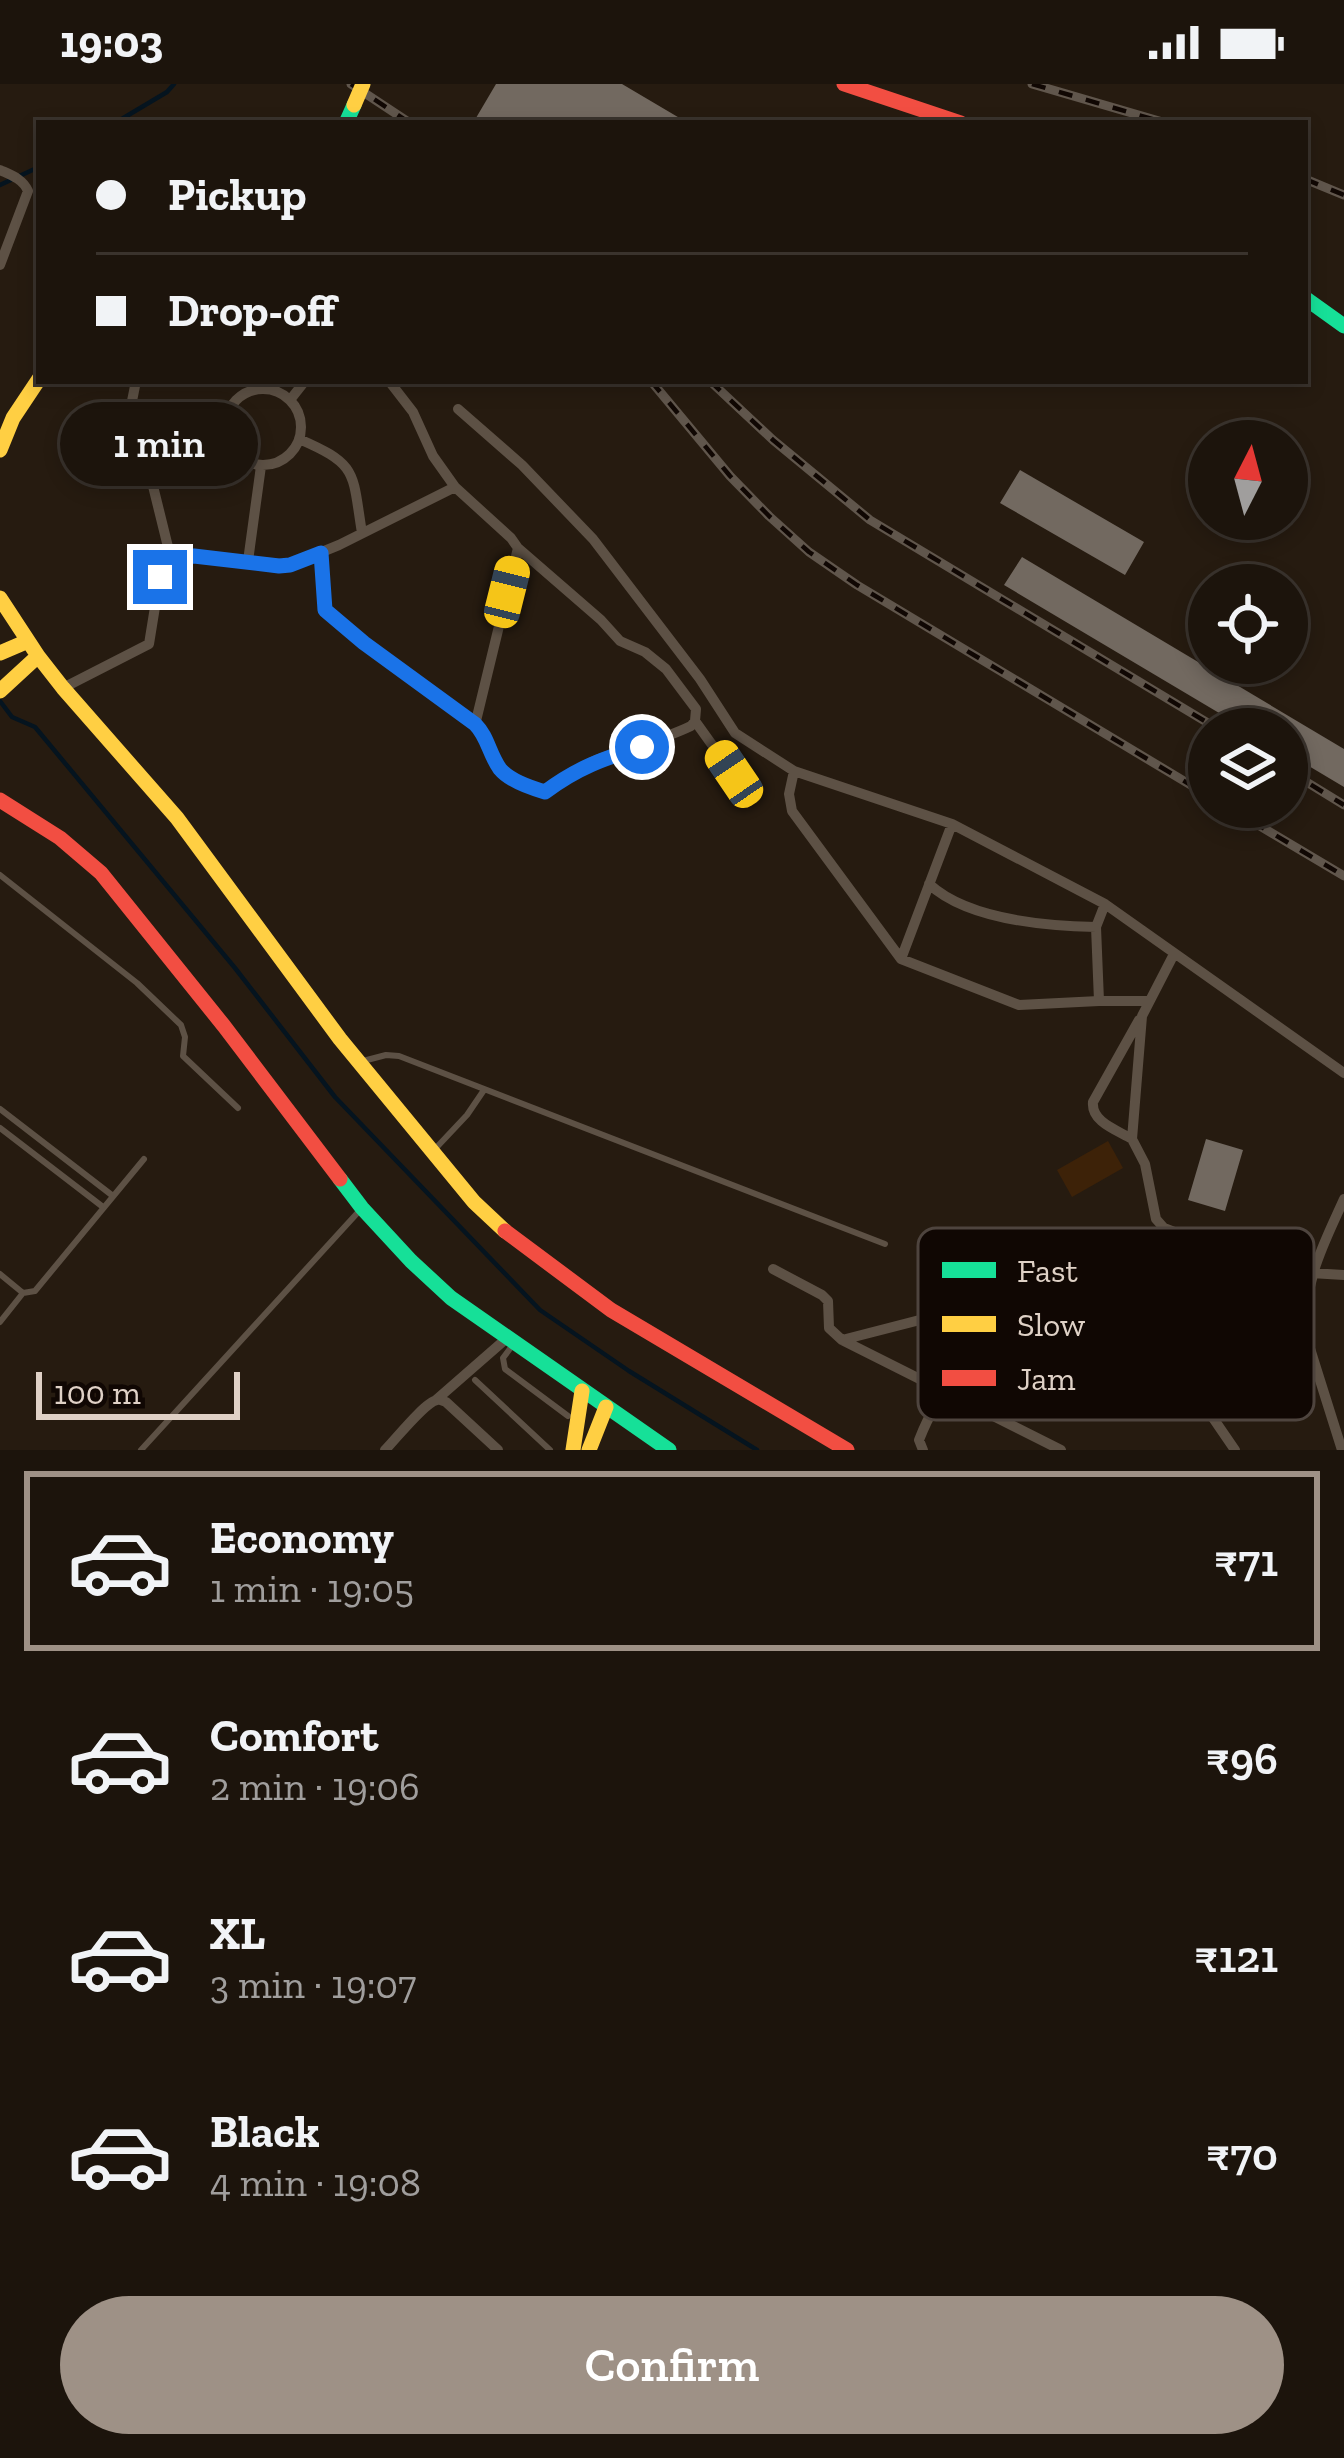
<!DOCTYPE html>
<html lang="en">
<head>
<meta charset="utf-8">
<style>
  body { margin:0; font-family:"Zilla Slab",serif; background:#29211a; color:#f1f3f6; height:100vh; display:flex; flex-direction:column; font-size:45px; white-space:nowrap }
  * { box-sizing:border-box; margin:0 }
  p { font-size:39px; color:#a09e9d }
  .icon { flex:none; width:66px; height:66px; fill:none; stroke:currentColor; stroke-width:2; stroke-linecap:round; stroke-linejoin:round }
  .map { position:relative; height:1366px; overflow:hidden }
  .panel { display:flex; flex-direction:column; background:#1c140c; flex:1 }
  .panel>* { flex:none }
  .banner { position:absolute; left:36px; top:36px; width:1272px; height:264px; border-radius:0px; box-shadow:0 6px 18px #0003,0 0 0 3px #3a332d; display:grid; align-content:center; height:264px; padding:0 60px; background:#1c140c }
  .needle { width:78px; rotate:6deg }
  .controls { position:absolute; left:1188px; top:336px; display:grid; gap:24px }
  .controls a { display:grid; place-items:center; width:120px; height:120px; border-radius:50%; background:#1c140c; box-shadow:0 6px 18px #0003,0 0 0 3px #3a332d; font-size:60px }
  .scale { position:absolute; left:36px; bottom:30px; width:204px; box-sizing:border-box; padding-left:12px; border:6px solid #dfd1c6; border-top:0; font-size:33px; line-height:42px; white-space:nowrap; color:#dfd1c6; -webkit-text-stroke:9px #100703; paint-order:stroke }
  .end { position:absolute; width:54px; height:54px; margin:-27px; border:15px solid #1a73e8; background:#fff; box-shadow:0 0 0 6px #fff }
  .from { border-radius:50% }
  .bubble { position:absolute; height:84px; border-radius:42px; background:#1c140c; box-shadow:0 6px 18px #0003,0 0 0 3px #3a332d; font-size:39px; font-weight:600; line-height:84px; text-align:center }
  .car { position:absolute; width:36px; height:72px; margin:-36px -18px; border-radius:15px; box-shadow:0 0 9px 3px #0007; background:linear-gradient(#f5c518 24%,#345 0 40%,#f5c518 0 76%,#345 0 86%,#f5c518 0) }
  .banner b { display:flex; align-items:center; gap:42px; height:114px; font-size:45px }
  .banner b+b { border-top:3px solid #3a332d }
  .banner i { width:30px; height:30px; background:#f1f3f6 }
  ul { padding:21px 0 0; list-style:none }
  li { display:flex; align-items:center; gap:36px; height:180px; margin:0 24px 18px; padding:0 36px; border:6px solid transparent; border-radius:0px }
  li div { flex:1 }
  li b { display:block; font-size:45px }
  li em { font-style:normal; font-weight:600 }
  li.on { border-color:#9e9186 }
  li>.icon { width:108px; height:108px; stroke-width:1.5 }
  .primary-button { display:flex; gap:24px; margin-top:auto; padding:24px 60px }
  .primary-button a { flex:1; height:138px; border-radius:72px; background:#9e9186; color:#fff; font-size:48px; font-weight:600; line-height:138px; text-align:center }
  .status { display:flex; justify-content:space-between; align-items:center; height:84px; padding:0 60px; background:#1c140c; direction:ltr }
  .status svg { height:33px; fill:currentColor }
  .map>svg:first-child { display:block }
</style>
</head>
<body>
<div class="status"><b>19:03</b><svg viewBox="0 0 49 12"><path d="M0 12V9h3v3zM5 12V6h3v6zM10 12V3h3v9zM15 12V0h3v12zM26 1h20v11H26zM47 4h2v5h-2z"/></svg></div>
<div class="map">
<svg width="1344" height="1366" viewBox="0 0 1344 1366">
  <rect width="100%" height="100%" fill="#261b10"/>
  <path fill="#3d2208" d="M 1108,1057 L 1123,1084 L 1072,1113 L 1057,1086 Z"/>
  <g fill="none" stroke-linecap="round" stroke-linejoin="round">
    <path stroke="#05141f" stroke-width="4.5" d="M 115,39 L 167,8 L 174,0
      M 0,101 L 39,83
      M 0,617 L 12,633 L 35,643 L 235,884 L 335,1013 L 540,1226 L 629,1287 L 757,1366"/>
  </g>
  <path fill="#726960" d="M 496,0 L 622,0 L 688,39 L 473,39 Z
    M 1020,386 L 1144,458 L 1125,491 L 1000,419 Z
    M 1022,473 L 1344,665 L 1344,703 L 1287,669 L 1287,645 L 1246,645 L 1004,501 Z
    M 1206,1055 L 1243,1066 L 1225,1127 L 1188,1116 Z"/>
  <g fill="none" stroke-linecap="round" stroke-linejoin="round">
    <path stroke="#5d5145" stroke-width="6" d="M 0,791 L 137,899 L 181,941 L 185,953 L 183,972 L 238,1024
      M 363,977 L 386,971 L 399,972 L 885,1160
      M 0,1025 L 113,1112
      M 0,1044 L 103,1123
      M 435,1065 L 467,1031 L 484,1006
      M 0,1190 L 23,1209 L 35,1207 L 144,1075
      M 0,1238 L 23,1209
      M 512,1262 L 503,1274 L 505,1285 L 568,1332
      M 475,1296 L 550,1366
      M 141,1366 L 361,1125"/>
    <path stroke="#5d5145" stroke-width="10" d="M 0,86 C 11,91 23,95 28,107 L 0,181
      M 136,297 L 132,317 L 171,475
      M225 343a38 38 0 1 1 76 0a38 38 0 1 1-76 0Z
      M 290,316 L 305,297
      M 458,325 L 522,381 L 593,455 L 700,595 L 735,649 L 794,687 L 952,740 L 1105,820 L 1344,989
      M 299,355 C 359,381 352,388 362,449
      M 145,369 L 225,353
      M 321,469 L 325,526 L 364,559 L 475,641 L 484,649 L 501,687 L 540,708 L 545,708 C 561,696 578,684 596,676 C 628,664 660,657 691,642 L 695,637 L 696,625 L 666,585 L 645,568 L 620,557 L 601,536 L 518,464 L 511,454 L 455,403
      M 248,477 L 261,382
      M 63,604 L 149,560 L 161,486 L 171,475 L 194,472 L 290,481 L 339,461 L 455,403 L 433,372 L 413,328 L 389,297
      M 695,637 L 733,690
      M 475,641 L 518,464
      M 794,687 L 789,710 L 792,727 L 901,875 L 1019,921 L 1099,917 L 1096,843 L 1105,820
      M 929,800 C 968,836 1046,842 1096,843
      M 1174,870 L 1142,932 L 1132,1055 L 1145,1080 L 1156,1135 L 1164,1144 L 1187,1153 L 1311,1189 L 1344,1191
      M 901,875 L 952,740
      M 1099,917 L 1149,917
      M 1132,1055 C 1117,1046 1091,1038 1093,1018 L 1139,936
      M 773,1185 L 822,1211 L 828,1217 L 829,1244 L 842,1256
      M 1225,1265 L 1241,1167
      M 436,1316 L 507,1254
      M 385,1366 C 395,1356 425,1318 437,1316 C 440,1315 443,1317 446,1318 L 498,1366
      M 923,1366 L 919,1356 C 928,1333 939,1311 960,1296 L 1161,1258 L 1235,1366
      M 1061,1366 L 842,1256 L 1083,1194 L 1098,1200 L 1161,1258 L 1171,1240 L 1187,1153
      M 1342,1366 L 1307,1255 C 1303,1197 1321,1166 1344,1115"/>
    <path stroke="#16e098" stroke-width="15" d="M 346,39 L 354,21
      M 1305,214 L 1344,242
      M 340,1095 L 362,1124 L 411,1177 L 451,1214 L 669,1366"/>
    <path stroke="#ffcf43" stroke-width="15" d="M 0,366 L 13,334 L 39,295
      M 0,514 L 38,572 L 63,604 L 177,734 L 340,955 L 474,1118 L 505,1147
      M 0,569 L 28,557
      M 0,607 L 38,572
      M 573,1366 L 582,1307
      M 589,1366 L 606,1323"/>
    <path stroke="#f24e42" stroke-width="15" d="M 844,0 L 961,39
      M 0,716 L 60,754 L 101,789 L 224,942 L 340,1095
      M 505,1147 L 611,1226 L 847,1366"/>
    <defs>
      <path id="rail" d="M 351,0 L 410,39
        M 1032,0 L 1166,39
        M 1305,95 L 1344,111
        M 651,297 L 730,392 L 769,432 L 809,468 L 857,501 L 1209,712
        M 710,297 L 773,356 L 870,436 L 1218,645
        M 1287,686 L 1344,721
        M 1228,723 L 1344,792"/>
    </defs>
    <use href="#rail" stroke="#60564c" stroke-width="9"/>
    <use href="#rail" stroke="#100703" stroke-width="4.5" stroke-dasharray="14" stroke-linecap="butt"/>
    <path stroke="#ffcf43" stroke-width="15" d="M 354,21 L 363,0"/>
  </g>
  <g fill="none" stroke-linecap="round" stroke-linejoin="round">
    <path stroke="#1a73e8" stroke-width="15" d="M 160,493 L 164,480 L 171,475 L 194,472 L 279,482 L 290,481 L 321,469 L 325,526 L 364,559 L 475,640 C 488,653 489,670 500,685 C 509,696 531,704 545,708 C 577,684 604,674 642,663"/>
  </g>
  <rect x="918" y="1144" width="396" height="192" rx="18" fill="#100703" stroke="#4e443e" stroke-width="3"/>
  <rect x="942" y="1178" width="54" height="16" fill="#16e098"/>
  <rect x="942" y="1232" width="54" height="16" fill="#ffcf43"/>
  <rect x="942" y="1286" width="54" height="16" fill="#f24e42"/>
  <g font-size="33" fill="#dfd1c6">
    <text x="1017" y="1198">Fast</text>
    <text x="1017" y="1252">Slow</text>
    <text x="1017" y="1306">Jam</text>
  </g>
</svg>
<div class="controls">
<a><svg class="needle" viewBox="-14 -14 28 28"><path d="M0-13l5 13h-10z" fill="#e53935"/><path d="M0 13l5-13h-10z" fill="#a09e9d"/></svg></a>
<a><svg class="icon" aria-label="locate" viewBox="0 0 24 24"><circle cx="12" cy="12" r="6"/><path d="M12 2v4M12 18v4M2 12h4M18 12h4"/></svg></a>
<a><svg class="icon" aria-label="layers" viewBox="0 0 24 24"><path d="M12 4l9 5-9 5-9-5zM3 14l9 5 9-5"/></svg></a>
</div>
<div class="scale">100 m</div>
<i class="end from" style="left:642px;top:663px"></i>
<i class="end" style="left:160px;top:493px"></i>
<div class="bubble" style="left:60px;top:318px;width:198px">1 min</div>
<i class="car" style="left:507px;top:508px;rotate:14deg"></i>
<i class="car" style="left:734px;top:690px;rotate:326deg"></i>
<div class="banner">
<b><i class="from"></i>Pickup</b>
<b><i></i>Drop-off</b>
</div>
</div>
<section class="panel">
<ul>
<li class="on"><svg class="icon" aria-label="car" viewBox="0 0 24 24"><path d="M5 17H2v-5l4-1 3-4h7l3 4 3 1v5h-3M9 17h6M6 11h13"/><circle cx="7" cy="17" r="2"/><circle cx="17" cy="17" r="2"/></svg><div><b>Economy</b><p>1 min · 19:05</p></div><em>₹71</em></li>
<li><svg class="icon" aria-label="car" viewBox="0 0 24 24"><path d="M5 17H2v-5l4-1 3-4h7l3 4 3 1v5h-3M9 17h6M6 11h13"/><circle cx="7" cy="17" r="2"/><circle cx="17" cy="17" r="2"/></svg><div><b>Comfort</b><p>2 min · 19:06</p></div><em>₹96</em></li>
<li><svg class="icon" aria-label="car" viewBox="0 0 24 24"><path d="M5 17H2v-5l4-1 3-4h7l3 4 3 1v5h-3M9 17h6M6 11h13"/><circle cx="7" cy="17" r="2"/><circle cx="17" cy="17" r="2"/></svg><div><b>XL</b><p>3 min · 19:07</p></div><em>₹121</em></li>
<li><svg class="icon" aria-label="car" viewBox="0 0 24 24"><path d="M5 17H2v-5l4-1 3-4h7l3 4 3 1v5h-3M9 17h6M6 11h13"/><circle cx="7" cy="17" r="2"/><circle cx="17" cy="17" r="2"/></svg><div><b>Black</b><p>4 min · 19:08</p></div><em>₹70</em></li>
</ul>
<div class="primary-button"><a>Confirm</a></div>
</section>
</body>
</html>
